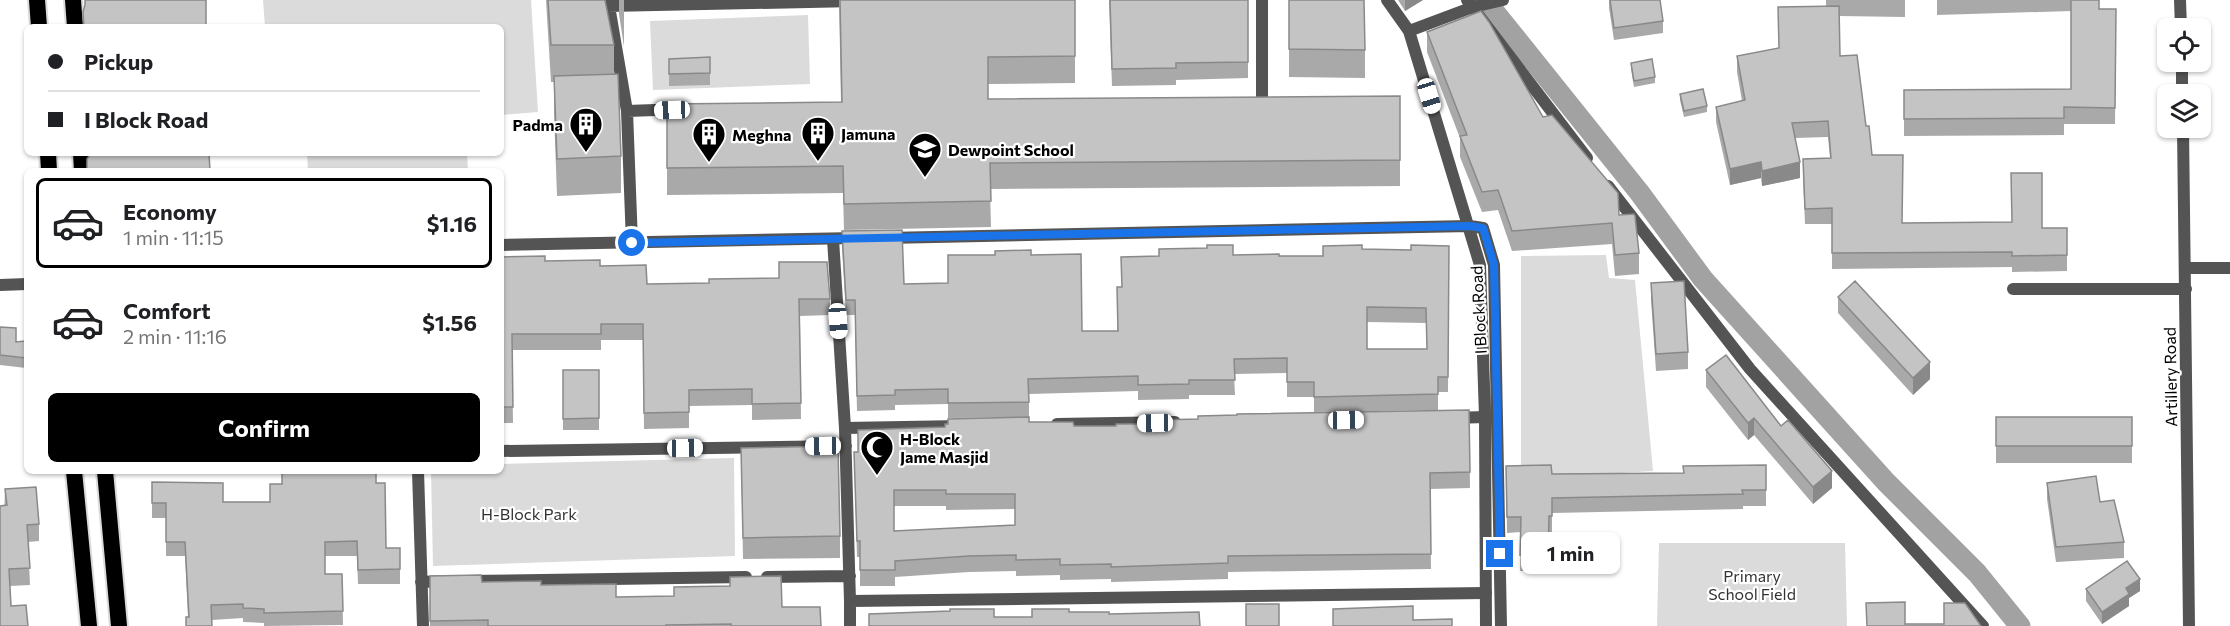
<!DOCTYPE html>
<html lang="en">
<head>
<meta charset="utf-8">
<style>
  body { margin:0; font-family:Commissioner,sans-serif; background:#f6f6f6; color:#202124; height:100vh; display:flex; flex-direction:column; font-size:22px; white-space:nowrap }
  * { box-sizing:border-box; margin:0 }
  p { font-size:20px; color:#757577 }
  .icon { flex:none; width:33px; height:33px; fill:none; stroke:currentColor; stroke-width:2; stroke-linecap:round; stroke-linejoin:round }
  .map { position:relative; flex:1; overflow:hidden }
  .sheet { position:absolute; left:24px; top:168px; width:480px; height:306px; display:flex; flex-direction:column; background:#fff; border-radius:9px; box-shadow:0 2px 4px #0004 }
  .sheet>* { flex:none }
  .top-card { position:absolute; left:24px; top:24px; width:480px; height:132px; border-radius:9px; box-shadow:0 2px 4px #0004; display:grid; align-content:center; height:132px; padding:0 24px; background:#fff }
  .fabs { position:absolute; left:2157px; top:18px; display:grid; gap:12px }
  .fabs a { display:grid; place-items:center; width:54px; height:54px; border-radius:9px; background:#fff; box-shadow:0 2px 4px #0004; font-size:30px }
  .end { position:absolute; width:27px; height:27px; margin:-14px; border:8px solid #1a73e8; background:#fff; box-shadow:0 0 0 3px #fff }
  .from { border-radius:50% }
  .bubble { position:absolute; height:42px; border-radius:9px; background:#fff; box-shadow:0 2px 4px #0004; font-size:20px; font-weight:700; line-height:42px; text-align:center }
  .car { position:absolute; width:18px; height:36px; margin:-18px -9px; border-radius:8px; box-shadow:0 0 4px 2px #0007; background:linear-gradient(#fff 24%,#345 0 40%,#fff 0 76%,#345 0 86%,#fff 0) }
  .top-card b { display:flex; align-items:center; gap:21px; height:57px; font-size:22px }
  .top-card b+b { border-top:2px solid #e0e0e0 }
  .top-card i { width:15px; height:15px; background:#202124 }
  ul { padding:10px 0 0; list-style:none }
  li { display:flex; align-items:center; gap:18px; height:90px; margin:0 12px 9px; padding:0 12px; border:3px solid transparent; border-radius:9px }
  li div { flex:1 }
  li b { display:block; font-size:22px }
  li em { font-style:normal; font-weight:700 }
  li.active { border-color:#000 }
  li>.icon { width:54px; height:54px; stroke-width:1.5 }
  .action { display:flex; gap:12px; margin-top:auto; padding:12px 24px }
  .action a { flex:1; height:69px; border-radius:9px; background:#000; color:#fff; font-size:24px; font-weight:700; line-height:69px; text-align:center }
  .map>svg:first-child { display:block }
</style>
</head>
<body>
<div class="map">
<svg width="2230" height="626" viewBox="0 0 2230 626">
  <rect width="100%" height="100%" fill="#fff"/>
  <path fill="#dbdbdb" d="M 263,0 L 531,0 L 538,112 L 501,115 L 501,27 L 265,27 Z
    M 808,15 L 810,84 L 653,90 L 650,21 Z
    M 307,153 L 467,153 L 468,171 L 308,171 Z
    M 1606,255 L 1609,278 L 1635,280 L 1653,471 L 1521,479 L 1521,256 Z
    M 734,458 L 735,556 L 433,566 L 431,471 L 501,471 L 501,464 Z
    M 1659,543 L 1845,543 L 1847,626 L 1657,626 Z"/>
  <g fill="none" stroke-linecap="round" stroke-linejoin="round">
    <path stroke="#a2a2a2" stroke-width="21" d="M 1485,0 L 1639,192 L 1703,279 L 1886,482 L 1977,573 L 2020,626"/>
    <defs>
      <path id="trunk" d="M 37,0 L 39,27
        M 73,0 L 75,27
        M 48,153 L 49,171
        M 81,153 L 82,171
        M 74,471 L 89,626
        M 105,471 L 119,626"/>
    </defs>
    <use href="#trunk" stroke="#dbdbdb" stroke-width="20"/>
    <path stroke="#545454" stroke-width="12" d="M 608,0 L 627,111
      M 1262,0 L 1262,106
      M 1467,0 L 1587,158
      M 2180,0 L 2181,28
      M 608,6 L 856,1
      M 1409,31 L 1473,7 L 1503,0
      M 2182,62 L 2182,94
      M 2183,128 L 2189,626
      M 1608,186 L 1750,369 L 1983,626
      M 833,239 L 845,428 L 962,426
      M 632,243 L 627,111 L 683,109
      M 2186,268 L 2230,268
      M 0,285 L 27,284
      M 2013,289 L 2186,289
      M 1453,418 L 1485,417
      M 1057,424 L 1175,422
      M 845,428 L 850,601 L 1486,593
      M 501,451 L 846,446
      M 418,471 L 423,626
      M 767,577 L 850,576
      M 467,581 L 746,577
      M 421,582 L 447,581
      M 850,626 L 850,601"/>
    <path stroke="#545454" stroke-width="12" d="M 1387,0 L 1409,31 L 1480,265 L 1485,417 L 1486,626
      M 886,238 L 1470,226 L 1483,228 L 1494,265 L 1501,626
      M 501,245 L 857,238"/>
    <use href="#trunk" stroke="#000" stroke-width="16"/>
  </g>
  <path fill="#a9a9a9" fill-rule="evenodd" d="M 546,0 L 605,0 L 614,45 L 614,74 L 621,156 L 621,193 L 557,196 L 554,113 L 554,82 L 551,82 Z
    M 619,0 L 624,0 L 624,47 L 619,14 Z
    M 839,0 L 1075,0 L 1075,83 L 988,84 L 988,99 L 1400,96 L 1400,186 L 990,189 L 991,227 L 844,230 L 843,193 L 667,195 L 667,104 L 841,102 Z
    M 1109,0 L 1248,0 L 1248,78 L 1176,80 L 1176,85 L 1112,86 Z
    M 1289,0 L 1365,50 L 1365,78 L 1289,77 Z
    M 1398,0 L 1423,0 L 1405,11 Z
    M 1609,0 L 1660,0 L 1663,21 L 1663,33 L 1614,40 L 1609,8 Z
    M 1826,0 L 1905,0 L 1905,17 L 1839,16 L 1840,56 L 1866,126 L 1872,155 L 1902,223 L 2042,228 L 2067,228 L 2067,271 L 2012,272 L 2012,267 L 1832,269 L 1832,224 L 1805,224 L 1803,175 L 1803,159 L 1830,158 L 1828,137 L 1795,138 L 1800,178 L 1762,186 L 1761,178 L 1730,185 L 1716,122 L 1716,107 L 1742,101 L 1737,72 L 1737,56 L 1779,48 L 1826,6 Z
    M 1937,0 L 2099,0 L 2099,9 L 2116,9 L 2115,124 L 2064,124 L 2064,135 L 1904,136 L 1904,90 L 2071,89 L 2071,11 L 1937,15 Z
    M 1427,32 L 1543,117 L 1619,215 L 1639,253 L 1639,274 L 1615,276 L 1612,244 L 1512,251 L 1498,210 L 1482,212 L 1460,157 L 1460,138 L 1427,52 Z
    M 710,57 L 710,85 L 669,86 L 669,59 Z
    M 1631,63 L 1655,77 L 1655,83 L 1634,87 L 1631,69 Z
    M 1680,94 L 1707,106 L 1707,112 L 1684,117 L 1680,100 Z
    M 842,231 L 904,284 L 948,283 L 1031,255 L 1082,331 L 1117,331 L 1121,287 L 1233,255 L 1279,256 L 1323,256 L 1362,249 L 1411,250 L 1449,246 L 1448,392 L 1438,392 L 1438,410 L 1314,412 L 1314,397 L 1287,397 L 1287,373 L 1234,374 L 1235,395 L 1189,395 L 1189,399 L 1138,400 L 1138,391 L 1029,394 L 1029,417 L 948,418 L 948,404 L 895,405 L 895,410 L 857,411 L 855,315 L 846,315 L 842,247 ZM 1367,322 L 1426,323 L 1427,349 L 1367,349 Z
    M 501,257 L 600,266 L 647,284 L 830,299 L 830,315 L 800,316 L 801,419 L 752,420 L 752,405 L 689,406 L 689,428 L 644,429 L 643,340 L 601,340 L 601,350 L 512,350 L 513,423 L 501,423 Z
    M 1651,283 L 1688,352 L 1688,369 L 1656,371 L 1651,300 Z
    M 1838,297 L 1930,379 L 1913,395 L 1838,313 Z
    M 0,327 L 16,342 L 26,358 L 26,368 L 0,365 Z
    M 563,370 L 599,370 L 599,430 L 563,430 Z
    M 1706,370 L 1781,426 L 1832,488 L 1813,504 L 1754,435 L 1748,440 L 1706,387 Z
    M 1469,410 L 1470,488 L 1430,489 L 1431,569 L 1228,572 L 1228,579 L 1111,582 L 1111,579 L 1060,580 L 1060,575 L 1016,576 L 1016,571 L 969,572 L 895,577 L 895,586 L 860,586 L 860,557 L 857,557 L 854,452 L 858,452 L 945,427 L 1029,422 L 1074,426 L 1116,426 L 1159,424 L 1198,419 ZM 894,506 L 946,506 L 946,510 L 1015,509 L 1015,525 L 894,531 Z
    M 1996,417 L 2132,417 L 2132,463 L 1996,463 Z
    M 741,448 L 840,536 L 840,558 L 743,559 Z
    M 1766,465 L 1766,506 L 1743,506 L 1743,509 L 1552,513 L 1552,532 L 1549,532 L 1548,571 L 1520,571 L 1521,532 L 1507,533 L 1506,466 L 1552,474 L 1683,473 Z
    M 152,482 L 223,502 L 270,502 L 376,483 L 386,548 L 400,548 L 400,584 L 358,584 L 357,556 L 325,556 L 325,574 L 342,574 L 343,625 L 264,626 L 264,623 L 243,622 L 243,618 L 212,620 L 188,617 L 185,556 L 166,556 L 166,518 L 152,518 Z
    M 2047,483 L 2100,502 L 2124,542 L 2124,558 L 2056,562 L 2047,499 Z
    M 5,489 L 39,524 L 39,541 L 28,542 L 30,585 L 10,586 L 11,606 L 0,626 Z
    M 430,576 L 482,582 L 541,585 L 616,597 L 782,607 L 821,626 L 430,626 Z
    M 2086,589 L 2140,591 L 2129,598 L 2129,606 L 2102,624 L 2086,601 Z"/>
  <path fill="#898989" d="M 1405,0 L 1423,0 L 1405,11 Z
    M 1761,162 L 1761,178 L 1730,185 L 1730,169 Z
    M 1800,162 L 1800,178 L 1762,186 L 1762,171 Z
    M 1930,362 L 1930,379 L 1913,395 L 1913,378 Z
    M 1754,418 L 1754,435 L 1748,440 L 1748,423 Z
    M 1832,471 L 1832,488 L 1813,504 L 1813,487 Z
    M 2140,579 L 2140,591 L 2129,598 L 2129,606 L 2102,624 L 2102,612 L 2126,588 Z"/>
  <path fill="#c4c4c4" stroke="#898989" stroke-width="1.5" fill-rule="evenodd" d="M 85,0 L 206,0 L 206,27 L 84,27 L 83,12 L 85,5 Z
    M 548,0 L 605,0 L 614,45 L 551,45 Z
    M 840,0 L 1075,0 L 1075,56 L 988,57 L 988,99 L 1400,96 L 1400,160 L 990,163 L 991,201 L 844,204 L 843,166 L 667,168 L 667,104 L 842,102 Z
    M 1110,0 L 1248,0 L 1248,62 L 1176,63 L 1176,68 L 1112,69 Z
    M 1289,0 L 1364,0 L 1365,50 L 1289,49 Z
    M 1610,0 L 1660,0 L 1663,21 L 1614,28 Z
    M 2071,0 L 2099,0 L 2099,9 L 2116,9 L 2115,108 L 2064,107 L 2064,118 L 1904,119 L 1904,90 L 2071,89 Z
    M 1839,6 L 1840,56 L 1857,55 L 1866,126 L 1869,126 L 1872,155 L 1903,155 L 1902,223 L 2012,222 L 2011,173 L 2042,173 L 2042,228 L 2067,228 L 2067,255 L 2012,256 L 2012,252 L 1832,253 L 1832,208 L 1805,209 L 1803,159 L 1831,158 L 1828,121 L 1792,123 L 1800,162 L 1762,171 L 1761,162 L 1730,169 L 1716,107 L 1745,100 L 1737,56 L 1779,48 L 1778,7 Z
    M 1481,11 L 1489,22 L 1543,117 L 1552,115 L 1618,193 L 1619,215 L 1634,214 L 1635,216 L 1639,253 L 1615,255 L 1612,223 L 1512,231 L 1498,190 L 1482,192 L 1460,136 L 1467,135 L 1427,32 Z
    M 710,57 L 710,73 L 669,74 L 669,59 Z
    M 1652,59 L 1655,77 L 1634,81 L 1631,63 Z
    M 618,74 L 621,156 L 557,159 L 554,76 Z
    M 1703,89 L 1707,106 L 1684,111 L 1680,94 Z
    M 91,153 L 209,153 L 210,171 L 87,171 L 87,159 Z
    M 902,230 L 904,284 L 948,283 L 948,255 L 995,255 L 995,251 L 1031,250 L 1031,255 L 1081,254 L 1082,331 L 1118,331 L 1117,287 L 1122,287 L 1121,257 L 1159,256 L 1159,249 L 1207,248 L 1207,245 L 1233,245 L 1233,255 L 1279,254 L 1279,256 L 1323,256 L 1323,246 L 1362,245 L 1362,249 L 1411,250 L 1411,245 L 1449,246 L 1448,377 L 1438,377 L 1438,394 L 1314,397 L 1314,382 L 1287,382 L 1287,358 L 1234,359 L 1235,380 L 1189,380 L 1189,384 L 1138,385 L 1138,376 L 1028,379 L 1029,402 L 948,403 L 948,389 L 895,390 L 895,395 L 857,396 L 855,300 L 846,300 L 842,231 ZM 1367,307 L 1426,308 L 1427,349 L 1367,349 Z
    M 545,256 L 545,261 L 600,260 L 600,266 L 646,265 L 647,284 L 709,283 L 709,279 L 779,278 L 779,262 L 827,262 L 830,299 L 799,299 L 801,403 L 752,404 L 752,389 L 689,390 L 689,412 L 644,413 L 643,324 L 601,324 L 601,334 L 512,334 L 513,407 L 501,407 L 501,257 Z
    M 1684,281 L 1688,352 L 1656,354 L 1651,283 Z
    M 1855,281 L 1930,362 L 1913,378 L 1838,297 Z
    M 0,327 L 16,328 L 16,342 L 25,341 L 26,358 L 0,355 Z
    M 1726,355 L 1781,426 L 1788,420 L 1832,471 L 1813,487 L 1754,418 L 1748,423 L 1706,370 Z
    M 563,370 L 599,370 L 599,418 L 563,419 Z
    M 1469,410 L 1470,472 L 1430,473 L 1431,554 L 1228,556 L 1228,563 L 1111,567 L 1111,564 L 1060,565 L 1060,559 L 1016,560 L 1016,555 L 969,556 L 895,561 L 895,570 L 860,570 L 860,541 L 857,541 L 854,452 L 858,452 L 858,430 L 945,427 L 945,424 L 948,424 L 948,419 L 1029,417 L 1029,422 L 1073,422 L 1074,426 L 1116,426 L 1116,424 L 1159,424 L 1159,420 L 1198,419 L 1198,416 L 1237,415 L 1237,414 ZM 894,490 L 946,490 L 946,494 L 1015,494 L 1015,525 L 894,531 Z
    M 1996,417 L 2132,417 L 2132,446 L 1996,446 Z
    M 838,446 L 840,536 L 743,538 L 741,448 Z
    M 1551,465 L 1552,474 L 1684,473 L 1683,466 L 1766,465 L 1766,490 L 1742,490 L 1743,494 L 1552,498 L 1552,516 L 1549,516 L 1548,555 L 1520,555 L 1521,517 L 1507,517 L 1506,466 Z
    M 282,471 L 376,471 L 376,483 L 385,483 L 386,548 L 400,548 L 400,569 L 358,570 L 357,541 L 325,542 L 325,574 L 342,574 L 343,611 L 264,613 L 264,609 L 243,608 L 243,604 L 211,605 L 212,626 L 186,626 L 186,617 L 189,617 L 185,542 L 166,542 L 166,503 L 152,503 L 152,482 L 223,483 L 223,502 L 270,502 L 270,484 L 282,484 Z
    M 2096,476 L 2100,502 L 2114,500 L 2124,542 L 2056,547 L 2047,483 Z
    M 36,487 L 39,524 L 27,525 L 30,568 L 9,569 L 11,606 L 26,605 L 28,626 L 0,626 L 0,506 L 7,505 L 5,489 Z
    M 2127,561 L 2140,579 L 2126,588 L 2129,594 L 2102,612 L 2086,589 Z
    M 481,575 L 482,582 L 541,581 L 541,585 L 616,584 L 616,597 L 674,596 L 674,587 L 730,586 L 730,577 L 781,576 L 782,607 L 820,607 L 821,626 L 731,626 L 731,624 L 666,625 L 666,626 L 488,626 L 488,620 L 430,621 L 430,576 Z
    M 1905,602 L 1905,624 L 1944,624 L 1944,603 L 1965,603 L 1981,626 L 1867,626 L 1866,603 Z
    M 1246,604 L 1279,604 L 1279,626 L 1246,626 Z
    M 1413,606 L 1413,620 L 1452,619 L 1452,626 L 1333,626 L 1333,609 Z
    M 950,609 L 994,609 L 994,617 L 1032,617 L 1032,609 L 1069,609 L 1069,612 L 1109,612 L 1109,614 L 1199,612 L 1200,626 L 869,626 L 869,614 L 950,611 Z"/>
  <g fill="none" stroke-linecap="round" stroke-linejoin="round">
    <path stroke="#1a73e8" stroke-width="8" d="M 632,243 L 1470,226 L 1483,228 L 1494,265 L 1500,554"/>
  </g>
  <defs>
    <symbol id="building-pin" viewBox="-11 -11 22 30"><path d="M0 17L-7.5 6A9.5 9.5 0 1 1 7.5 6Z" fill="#000" stroke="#fff"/><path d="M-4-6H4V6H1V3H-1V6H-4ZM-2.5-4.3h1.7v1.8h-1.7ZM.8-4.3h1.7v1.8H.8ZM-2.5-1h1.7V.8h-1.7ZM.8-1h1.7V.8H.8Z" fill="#fff"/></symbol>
    <symbol id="school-pin" viewBox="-11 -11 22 30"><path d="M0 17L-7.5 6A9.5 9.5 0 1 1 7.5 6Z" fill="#000" stroke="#fff"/><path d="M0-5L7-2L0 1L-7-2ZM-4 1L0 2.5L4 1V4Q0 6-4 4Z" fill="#fff"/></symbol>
    <symbol id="mosque-pin" viewBox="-11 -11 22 30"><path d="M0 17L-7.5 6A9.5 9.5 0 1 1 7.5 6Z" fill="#000" stroke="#fff"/><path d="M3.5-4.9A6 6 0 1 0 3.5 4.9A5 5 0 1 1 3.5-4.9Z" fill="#fff"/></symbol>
  </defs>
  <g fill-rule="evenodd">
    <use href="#building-pin" x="567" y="105" width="38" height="52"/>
    <use href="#building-pin" x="799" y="114" width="38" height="52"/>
    <use href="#building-pin" x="690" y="115" width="38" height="52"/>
    <use href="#school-pin" x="906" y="130" width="38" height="52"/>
    <use href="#mosque-pin" x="858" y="428" width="38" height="52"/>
  </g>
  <g text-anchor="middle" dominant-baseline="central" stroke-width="4.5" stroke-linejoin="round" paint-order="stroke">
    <g font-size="16" font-weight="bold" fill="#000" stroke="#fff" text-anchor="start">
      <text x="563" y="124" text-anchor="end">Padma</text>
      <text x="841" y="133">Jamuna</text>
      <text x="732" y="134">Meghna</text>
      <text x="948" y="149">Dewpoint School</text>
      <text x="900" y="438">H-Block<tspan x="900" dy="18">Jame Masjid</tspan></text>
    </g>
    <g font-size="16" fill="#000" stroke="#fff">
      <text transform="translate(1478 310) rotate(-93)">I Block Road</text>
      <text transform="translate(2170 377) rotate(-91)">Artillery Road</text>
    </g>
    <g font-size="16" fill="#323232" stroke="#fff">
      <text x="529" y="513">H-Block Park</text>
      <text x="1752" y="575">Primary<tspan x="1752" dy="18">School Field</tspan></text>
    </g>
  </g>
</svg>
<div class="fabs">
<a><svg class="icon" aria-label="locate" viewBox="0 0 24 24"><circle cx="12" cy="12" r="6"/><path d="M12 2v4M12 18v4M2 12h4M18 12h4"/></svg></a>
<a><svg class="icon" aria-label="layers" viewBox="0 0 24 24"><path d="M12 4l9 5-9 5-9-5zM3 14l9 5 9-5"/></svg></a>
</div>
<i class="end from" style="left:632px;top:243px"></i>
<i class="end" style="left:1500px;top:554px"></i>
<div class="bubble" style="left:1521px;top:532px;width:99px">1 min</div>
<i class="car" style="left:1429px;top:96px;rotate:163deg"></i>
<i class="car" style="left:672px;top:110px;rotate:268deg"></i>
<i class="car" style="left:838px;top:321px;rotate:176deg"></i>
<i class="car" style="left:1346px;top:420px;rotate:89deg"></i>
<i class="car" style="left:1155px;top:423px;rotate:269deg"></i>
<i class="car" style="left:823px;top:446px;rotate:269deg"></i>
<i class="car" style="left:685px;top:448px;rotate:89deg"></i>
<div class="top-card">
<b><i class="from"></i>Pickup</b>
<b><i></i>I Block Road</b>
</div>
<section class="sheet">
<ul>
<li class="active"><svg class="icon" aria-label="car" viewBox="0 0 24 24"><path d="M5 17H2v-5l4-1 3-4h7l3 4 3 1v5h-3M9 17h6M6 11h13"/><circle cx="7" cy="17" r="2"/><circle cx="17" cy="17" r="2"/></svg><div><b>Economy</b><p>1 min · 11:15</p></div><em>$1.16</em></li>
<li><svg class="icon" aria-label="car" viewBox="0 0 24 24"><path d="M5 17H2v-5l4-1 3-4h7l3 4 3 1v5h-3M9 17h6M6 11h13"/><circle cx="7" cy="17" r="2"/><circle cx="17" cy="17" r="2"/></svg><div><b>Comfort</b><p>2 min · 11:16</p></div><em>$1.56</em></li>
</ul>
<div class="action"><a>Confirm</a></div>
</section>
</div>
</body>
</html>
